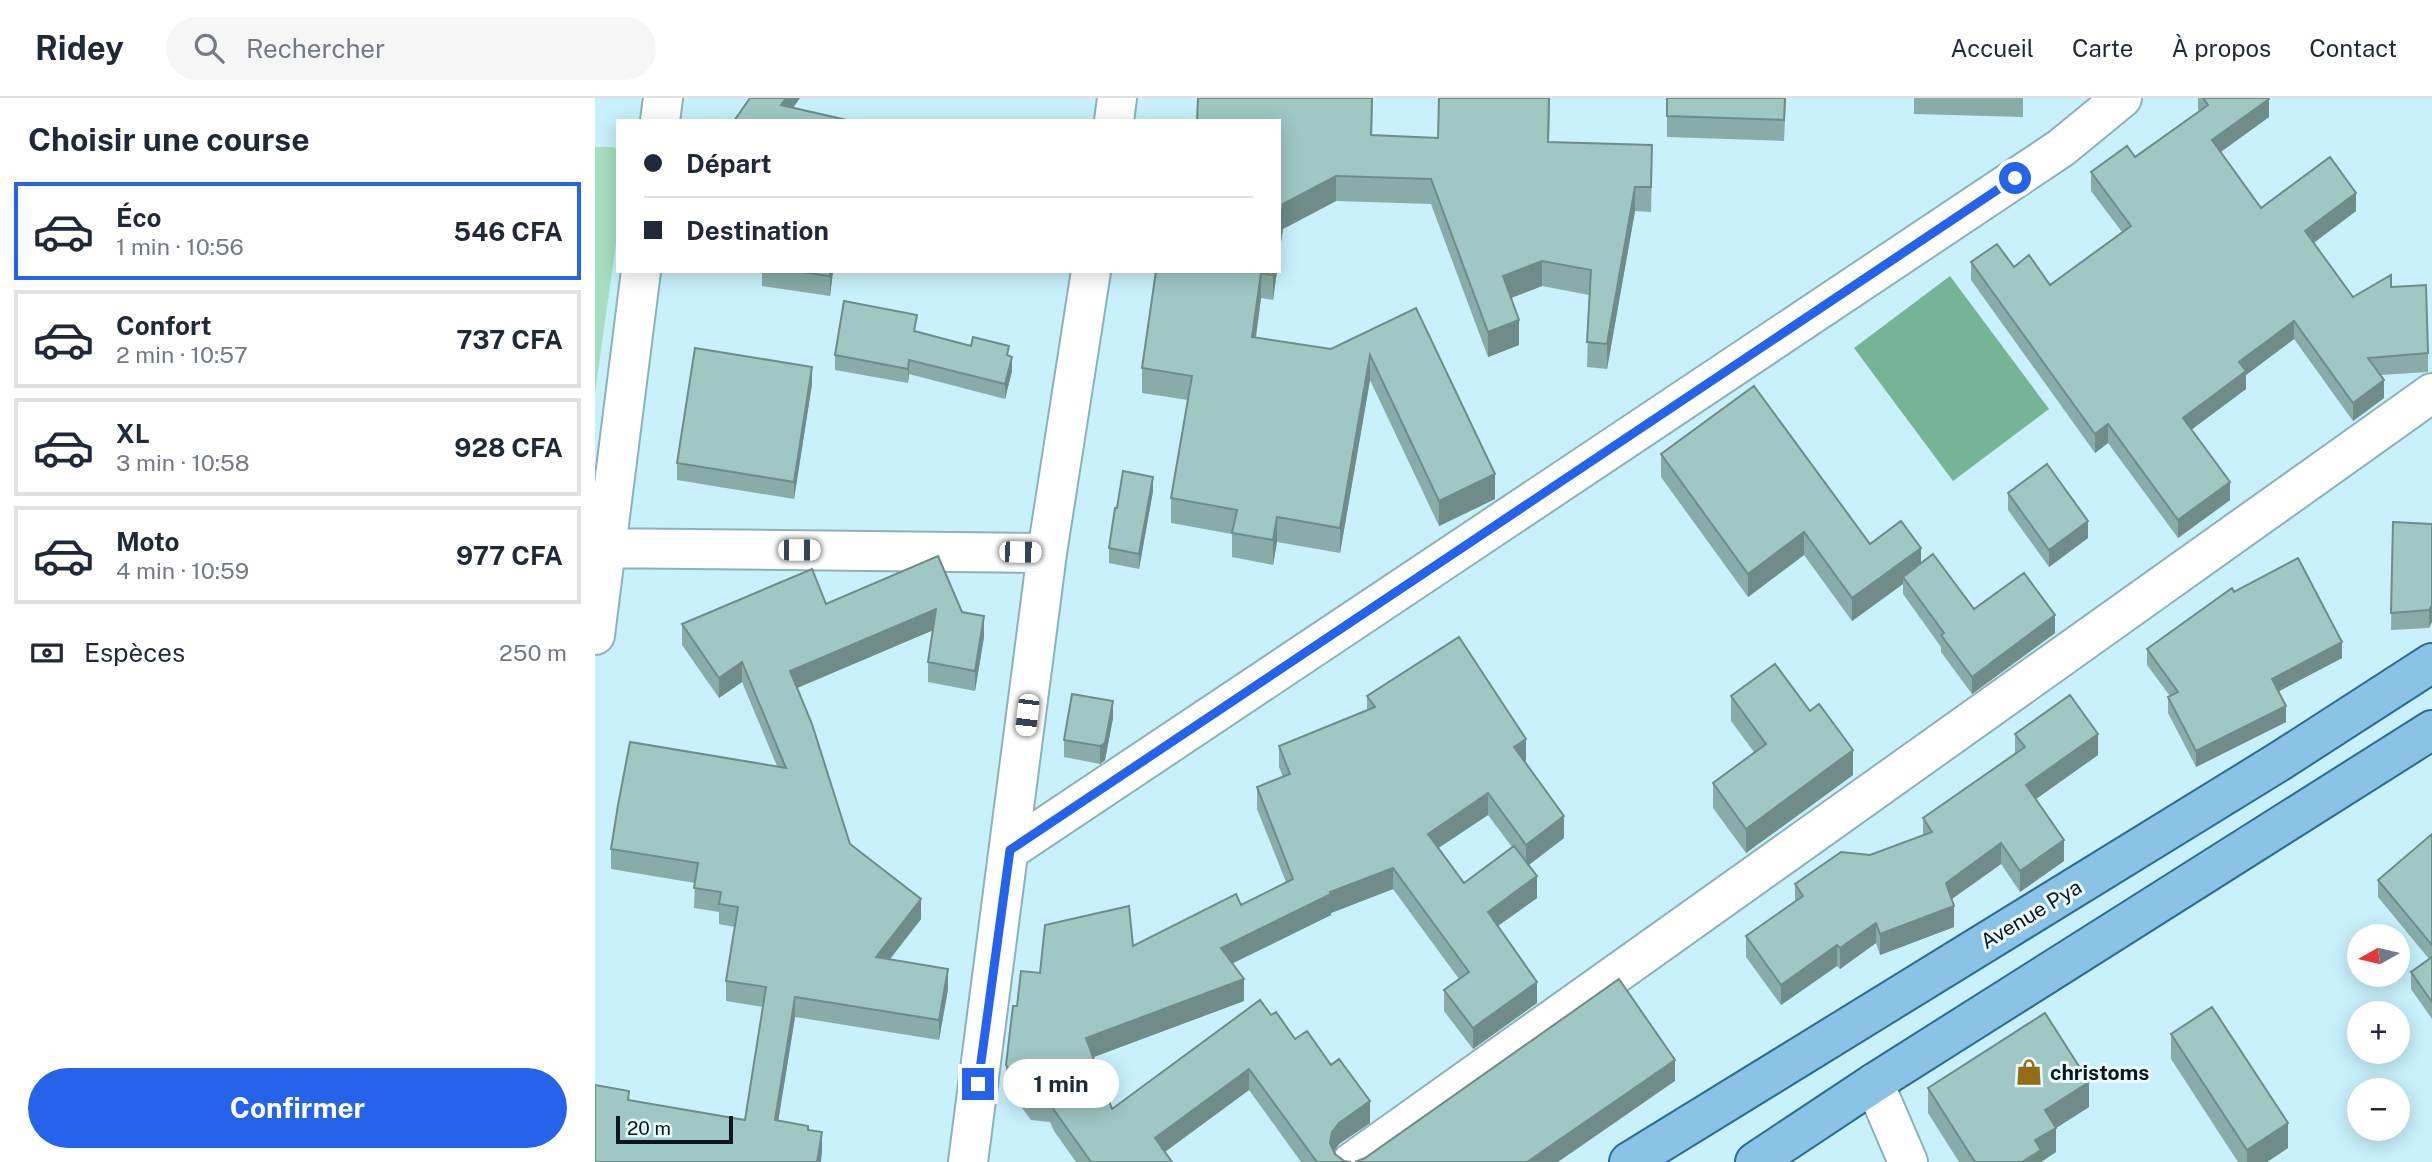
<!DOCTYPE html>
<html lang="fr">
<head>
<meta charset="utf-8">
<style>
  body { margin:0; font-family:"Public Sans",sans-serif; background:#f6f6f7; color:#1f2937; height:100vh; display:flex; flex-direction:column; font-size:26px; white-space:nowrap }
  * { box-sizing:border-box; margin:0 }
  p { font-size:23px; color:#747a83 }
  .icon { flex:none; width:38px; height:38px; fill:none; stroke:currentColor; stroke-width:2; stroke-linecap:round; stroke-linejoin:round }
  .map { position:relative; flex:1; overflow:hidden }
  .panel { display:flex; flex-direction:column; background:#fff; width:595px }
  .panel>* { flex:none }
  .banner { position:absolute; left:21px; top:21px; width:665px; height:154px; border-radius:0px; box-shadow:0 4px 18px #0003; display:grid; align-content:center; height:154px; padding:0 28px; background:#fff }
  .needle { width:46px; rotate:262deg }
  .fabs { position:absolute; left:1752px; top:826px; display:grid; gap:14px }
  .fabs a { display:grid; place-items:center; width:63px; height:63px; border-radius:50%; background:#fff; box-shadow:0 4px 18px #0003; font-size:35px }
  .scale { position:absolute; left:21px; bottom:18px; width:117px; box-sizing:border-box; padding-left:7px; border:4px solid #08181b; border-top:0; font-size:19px; line-height:24px; white-space:nowrap; color:#08181b; -webkit-text-stroke:5px #e9f9fd; paint-order:stroke }
  .end { position:absolute; width:32px; height:32px; margin:-16px; border:9px solid #2563eb; background:#fff; box-shadow:0 0 0 4px #fff }
  .from { border-radius:50% }
  .bubble { position:absolute; height:49px; border-radius:24px; background:#fff; box-shadow:0 4px 18px #0003; font-size:23px; font-weight:700; line-height:49px; text-align:center }
  .car { position:absolute; width:21px; height:42px; margin:-21px -10px; border-radius:9px; box-shadow:0 0 5px 2px #0007; background:linear-gradient(#fff 24%,#345 0 40%,#fff 0 76%,#345 0 86%,#fff 0) }
  .banner b { display:flex; align-items:center; gap:24px; height:66px; font-size:26px }
  .banner b+b { border-top:2px solid #e0e1e3 }
  .banner i { width:18px; height:18px; background:#1f2937 }
  ul { padding:0; list-style:none }
  li { display:flex; align-items:center; gap:21px; height:98px; margin:0 14px 10px; padding:0 14px; border:4px solid #e0e1e3; border-radius:0px }
  li div { flex:1 }
  li b { display:block; font-size:26px }
  li em { font-style:normal; font-weight:700 }
  li.selected { border-color:#2563eb }
  li>.icon { width:63px; height:63px; stroke-width:1.5 }
  h2 { padding:0 28px; font-size:32px; line-height:84px }
  .pay { display:flex; align-items:center; gap:18px; height:77px; padding:0 28px; font-size:26px }
  .pay p { margin-inline-start:auto }
  .button { display:flex; gap:14px; margin-top:auto; padding:14px 28px }
  .button a { flex:1; height:80px; border-radius:42px; background:#2563eb; color:#fff; font-size:28px; font-weight:700; line-height:80px; text-align:center }
  header { display:flex; align-items:center; gap:42px; box-sizing:border-box; height:98px; padding:0 35px; background:#fff; border-bottom:2px solid #e0e1e3 }
  header strong { font-size:33px }
  nav { display:flex; gap:38px; margin-inline-start:auto; font-size:24px }
  .search { width:490px; height:63px; background:#f6f6f7; display:flex; align-items:center; gap:18px; box-sizing:border-box; padding:0 24px; border-radius:38px; color:#747a83; font-size:26px }
  main { display:flex; flex:1; min-height:0 }
  .map>svg:first-child { display:block }
</style>
</head>
<body>
<header>
<strong>Ridey</strong>
<div class="search"><svg class="icon" aria-label="search" viewBox="0 0 24 24"><circle cx="10" cy="10" r="6"/><path d="M15 15l6 6"/></svg>Rechercher</div>
<nav><a>Accueil</a><a>Carte</a><a>À propos</a><a>Contact</a></nav>
</header>
<main>
<section class="panel">
<h2>Choisir une course</h2>
<ul>
<li class="selected"><svg class="icon" aria-label="car" viewBox="0 0 24 24"><path d="M5 17H2v-5l4-1 3-4h7l3 4 3 1v5h-3M9 17h6M6 11h13"/><circle cx="7" cy="17" r="2"/><circle cx="17" cy="17" r="2"/></svg><div><b>Éco</b><p>1 min · 10:56</p></div><em>546 CFA</em></li>
<li><svg class="icon" aria-label="car" viewBox="0 0 24 24"><path d="M5 17H2v-5l4-1 3-4h7l3 4 3 1v5h-3M9 17h6M6 11h13"/><circle cx="7" cy="17" r="2"/><circle cx="17" cy="17" r="2"/></svg><div><b>Confort</b><p>2 min · 10:57</p></div><em>737 CFA</em></li>
<li><svg class="icon" aria-label="car" viewBox="0 0 24 24"><path d="M5 17H2v-5l4-1 3-4h7l3 4 3 1v5h-3M9 17h6M6 11h13"/><circle cx="7" cy="17" r="2"/><circle cx="17" cy="17" r="2"/></svg><div><b>XL</b><p>3 min · 10:58</p></div><em>928 CFA</em></li>
<li><svg class="icon" aria-label="car" viewBox="0 0 24 24"><path d="M5 17H2v-5l4-1 3-4h7l3 4 3 1v5h-3M9 17h6M6 11h13"/><circle cx="7" cy="17" r="2"/><circle cx="17" cy="17" r="2"/></svg><div><b>Moto</b><p>4 min · 10:59</p></div><em>977 CFA</em></li>
</ul>
<div class="pay"><svg class="icon" aria-label="cash" viewBox="0 0 24 24"><path d="M3 7h18v10H3z"/><circle cx="12" cy="12" r="2"/></svg>Espèces<p>250 m</p></div>
<div class="button"><a>Confirmer</a></div>
</section>
<div class="map">
<svg width="1837" height="1064" viewBox="0 0 1837 1064">
  <rect width="100%" height="100%" fill="#c8f1fb"/>
  <path fill="#a6dfc0" d="M 0,49 L 19,49 L 23,53 L 23,131 L 0,295 Z"/>
  <path fill="#75b494" d="M 1355,178 L 1454,311 L 1358,383 L 1259,250 Z"/>
  <g fill="none" stroke-linecap="round" stroke-linejoin="round">
    <defs>
      <path id="minor" d="M 65,23 L 68,0
        M 519,23 L 522,0
        M 0,450 L 452,455
        M 0,537 L 46,173
        M 415,752 L 1466,50 L 1527,0
        M 1279,985 L 1313,1064
        M 373,1064 L 452,455 L 496,173
        M 757,1064 L 1837,295"/>
      <path id="major" d="M 1034,1064 L 1685,663 L 1837,565
        M 1160,1064 L 1279,985 L 1837,632"/>
    </defs>
    <use href="#minor" stroke="#8bb2bb" stroke-width="42"/>
    <use href="#major" stroke="#2a6d94" stroke-width="42"/>
    <use href="#minor" stroke="#fff" stroke-width="38"/>
    <use href="#major" stroke="#8bc3e6" stroke-width="38"/>
  </g>
  <path fill="#89aca8" fill-rule="evenodd" d="M 603,0 L 778,0 L 777,38 L 843,40 L 955,0 L 954,44 L 1057,72 L 1056,114 L 1040,113 L 1012,271 L 992,269 L 994,197 L 947,188 L 916,200 L 924,247 L 893,259 L 836,106 L 741,103 L 688,131 L 684,157 L 684,23 Z
    M 1072,0 L 1191,0 L 1189,43 L 1072,39 Z
    M 1319,0 L 1428,0 L 1428,19 L 1319,16 Z
    M 1603,0 L 1673,0 L 1674,19 L 1626,54 L 1666,110 L 1761,113 L 1719,145 L 1758,199 L 1796,189 L 1833,255 L 1833,274 L 1786,277 L 1789,300 L 1758,323 L 1699,241 L 1651,277 L 1651,291 L 1597,331 L 1635,402 L 1583,440 L 1513,345 L 1500,355 L 1376,182 L 1376,164 L 1419,169 L 1455,187 L 1527,134 L 1496,93 L 1496,74 L 1540,59 L 1604,13 L 1603,11 Z
    M 167,173 L 238,173 L 235,198 L 167,188 Z
    M 561,173 L 682,173 L 678,202 L 666,200 L 661,240 L 736,251 L 821,210 L 900,401 L 844,428 L 775,282 L 745,455 L 682,444 L 678,467 L 637,459 L 637,436 L 576,425 L 576,400 L 593,302 L 547,295 L 547,270 Z
    M 322,233 L 414,258 L 417,273 L 410,301 L 314,276 L 313,285 L 240,272 L 240,257 Z
    M 217,286 L 199,401 L 82,382 L 82,365 Z
    M 1066,356 L 1275,446 L 1326,465 L 1379,511 L 1460,535 L 1377,596 L 1346,554 L 1346,549 L 1308,496 L 1308,486 L 1257,523 L 1209,457 L 1153,499 L 1066,379 Z
    M 558,393 L 544,471 L 514,465 L 514,450 Z
    M 1413,395 L 1493,440 L 1454,469 L 1413,412 Z
    M 1798,424 L 1837,426 L 1834,530 L 1796,532 Z
    M 1639,494 L 1747,560 L 1684,593 L 1691,624 L 1601,669 L 1573,615 L 1573,599 L 1575,598 L 1552,567 L 1552,551 Z
    M 231,506 L 367,514 L 389,539 L 380,593 L 333,584 L 333,564 L 338,532 L 202,590 L 255,746 L 326,821 L 295,861 L 353,891 L 344,942 L 200,919 L 183,1023 L 213,1033 L 227,1054 L 34,1003 L 150,1022 L 168,909 L 131,903 L 131,883 L 140,829 L 124,826 L 124,814 L 99,810 L 100,785 L 16,771 L 16,751 L 182,668 L 147,584 L 124,600 L 87,547 L 87,526 Z
    M 772,598 L 931,663 L 929,663 L 969,740 L 934,767 L 942,800 L 903,828 L 942,905 L 878,951 L 849,913 L 849,892 L 864,881 L 798,791 L 736,815 L 736,817 L 638,865 L 649,903 L 498,959 L 517,1011 L 676,917 L 700,941 L 775,1025 L 744,1046 L 739,1053 L 740,1056 L 749,1063 L 756,1064 L 706,1064 L 654,992 L 570,1054 L 577,1064 L 481,1064 L 459,1033 L 455,1024 L 436,1022 L 411,988 L 411,967 L 422,908 L 445,875 L 538,848 L 646,807 L 691,784 L 662,711 L 662,689 L 688,679 L 684,669 L 684,648 L 772,613 ZM 893,717 L 917,749 L 869,785 L 843,750 Z
    M 1136,598 L 1258,677 L 1151,755 L 1118,710 L 1118,685 L 1159,654 L 1136,623 Z
    M 518,620 L 510,662 L 505,666 L 469,659 L 469,642 Z
    M 1420,636 L 1503,657 L 1441,701 L 1469,763 L 1425,794 L 1406,766 L 1357,801 L 1359,829 L 1285,857 L 1281,845 L 1245,871 L 1242,868 L 1186,907 L 1151,859 L 1151,838 L 1200,804 L 1200,786 L 1328,738 L 1328,720 L 1420,655 Z
    M 1837,736 L 1837,921 L 1816,891 L 1816,874 L 1834,861 L 1783,799 L 1783,782 Z
    M 1576,936 L 1693,1050 L 1672,1064 L 1643,1064 L 1576,961 Z
    M 1333,990 L 1494,1009 L 1461,1030 L 1461,1054 L 1446,1064 L 1364,1064 L 1333,1015 Z"/>
  <path fill="#6f8c88" d="M 191,0 L 205,0 L 189,23 L 186,7 Z
    M 1674,1 L 1674,19 L 1617,60 L 1617,42 Z
    M 741,78 L 741,103 L 688,131 L 684,157 L 684,132 L 688,106 Z
    M 1040,89 L 1040,113 L 1012,271 L 1012,246 Z
    M 1761,95 L 1761,113 L 1710,151 L 1710,133 Z
    M 947,163 L 947,188 L 908,203 L 908,178 Z
    M 235,173 L 238,173 L 235,198 Z
    M 678,173 L 682,173 L 678,202 Z
    M 666,175 L 666,200 L 657,264 L 657,239 Z
    M 924,222 L 924,247 L 893,259 L 893,234 Z
    M 1699,223 L 1699,241 L 1651,277 L 1651,291 L 1588,338 L 1588,320 L 1644,264 Z
    M 775,257 L 775,282 L 745,455 L 745,430 Z
    M 417,259 L 417,273 L 410,301 L 410,286 Z
    M 314,262 L 314,276 L 313,285 L 313,271 Z
    M 217,269 L 217,286 L 199,401 L 199,384 Z
    M 1789,282 L 1789,300 L 1758,323 L 1758,305 Z
    M 1513,326 L 1513,345 L 1500,355 L 1500,336 Z
    M 900,376 L 900,401 L 844,428 L 844,403 Z
    M 558,379 L 558,393 L 544,471 L 544,456 Z
    M 1635,384 L 1635,402 L 1583,440 L 1583,422 Z
    M 682,419 L 682,444 L 678,467 L 678,442 Z
    M 1493,423 L 1493,440 L 1454,469 L 1454,452 Z
    M 1209,434 L 1209,457 L 1153,499 L 1153,476 Z
    M 1326,450 L 1326,473 L 1308,479 L 1308,486 L 1257,523 L 1257,500 Z
    M 1837,507 L 1837,524 L 1834,530 L 1834,512 Z
    M 341,511 L 341,531 L 195,593 L 195,573 Z
    M 1460,517 L 1460,535 L 1377,596 L 1377,579 Z
    M 389,518 L 389,539 L 380,593 L 380,573 Z
    M 1747,544 L 1747,560 L 1677,597 L 1677,581 Z
    M 147,564 L 147,584 L 124,600 L 124,580 Z
    M 518,603 L 518,620 L 510,662 L 505,666 L 505,648 Z
    M 1691,608 L 1691,624 L 1601,669 L 1601,653 Z
    M 1503,636 L 1503,657 L 1431,708 L 1431,687 Z
    M 931,641 L 931,663 L 919,670 L 919,649 Z
    M 1258,652 L 1258,677 L 1151,755 L 1151,731 Z
    M 893,695 L 893,717 L 833,757 L 833,736 Z
    M 969,718 L 969,740 L 931,769 L 931,747 Z
    M 1469,742 L 1469,763 L 1425,794 L 1425,773 Z
    M 1406,745 L 1406,766 L 1351,805 L 1351,785 Z
    M 798,770 L 798,791 L 736,815 L 736,817 L 626,871 L 626,850 L 735,794 Z
    M 942,778 L 942,800 L 893,835 L 893,814 Z
    M 326,801 L 326,821 L 281,879 L 281,859 Z
    M 1359,808 L 1359,829 L 1285,857 L 1285,836 Z
    M 1281,825 L 1281,845 L 1245,871 L 1245,850 Z
    M 1242,847 L 1242,868 L 1186,907 L 1186,887 Z
    M 353,871 L 353,891 L 344,942 L 344,922 Z
    M 649,881 L 649,903 L 491,962 L 491,940 Z
    M 942,884 L 942,905 L 878,951 L 878,930 Z
    M 200,899 L 200,919 L 180,1043 L 180,1022 Z
    M 1080,962 L 1080,983 L 963,1064 L 932,1064 Z
    M 654,971 L 654,992 L 560,1061 L 560,1040 Z
    M 1494,984 L 1494,1009 L 1461,1030 L 1461,1054 L 1446,1064 L 1427,1064 L 1440,1042 L 1450,1012 Z
    M 775,1003 L 775,1025 L 744,1046 L 737,1056 L 735,1045 L 737,1034 L 744,1025 Z
    M 1693,1025 L 1693,1050 L 1672,1064 L 1652,1064 L 1652,1052 Z
    M 227,1034 L 227,1054 L 226,1064 L 222,1064 Z"/>
  <path fill="#9fc8c3" stroke="#6f8c88" stroke-width="2" d="M 155,0 L 191,0 L 186,7 L 256,23 L 139,23 Z
    M 603,0 L 777,0 L 776,37 L 843,40 L 844,0 L 954,0 L 953,44 L 1057,47 L 1056,89 L 1040,89 L 1012,246 L 992,244 L 996,172 L 947,163 L 908,178 L 924,222 L 893,234 L 836,81 L 741,78 L 688,106 L 684,132 L 684,23 L 602,23 Z
    M 1072,0 L 1190,0 L 1189,22 L 1072,18 Z
    M 1608,0 L 1673,0 L 1674,1 L 1617,42 L 1666,110 L 1735,59 L 1761,95 L 1710,133 L 1758,199 L 1796,177 L 1796,189 L 1831,187 L 1833,255 L 1773,260 L 1789,282 L 1758,305 L 1699,223 L 1644,264 L 1651,273 L 1588,320 L 1635,384 L 1583,422 L 1513,326 L 1500,336 L 1376,164 L 1402,146 L 1419,169 L 1434,157 L 1455,187 L 1536,128 L 1496,74 L 1532,48 L 1540,59 L 1613,7 Z
    M 200,173 L 235,173 L 235,178 Z
    M 561,173 L 678,173 L 678,177 L 666,175 L 657,239 L 736,251 L 821,210 L 900,376 L 844,403 L 775,257 L 745,430 L 682,419 L 678,442 L 637,435 L 642,412 L 576,400 L 597,278 L 547,270 Z
    M 249,203 L 322,217 L 319,233 L 376,248 L 378,239 L 414,248 L 412,257 L 417,259 L 410,286 L 314,262 L 313,271 L 240,257 Z
    M 100,250 L 217,269 L 199,384 L 82,365 Z
    M 1159,288 L 1275,446 L 1306,423 L 1326,450 L 1257,500 L 1209,434 L 1153,476 L 1066,356 Z
    M 1452,366 L 1493,423 L 1454,452 L 1413,395 Z
    M 528,373 L 558,379 L 544,456 L 514,450 L 520,410 L 522,410 Z
    M 1798,424 L 1837,426 L 1837,507 L 1834,512 L 1796,515 Z
    M 1338,456 L 1379,511 L 1429,475 L 1460,517 L 1377,579 L 1346,537 L 1349,535 L 1308,479 Z
    M 343,458 L 367,514 L 389,518 L 380,573 L 333,564 L 341,511 L 195,573 L 217,626 L 255,746 L 326,801 L 281,859 L 353,871 L 344,922 L 200,899 L 180,1022 L 213,1028 L 213,1032 L 227,1034 L 222,1064 L 0,1064 L 0,987 L 34,993 L 33,1002 L 150,1022 L 171,889 L 131,883 L 143,809 L 124,806 L 126,794 L 99,790 L 103,765 L 16,751 L 23,707 L 35,644 L 191,670 L 147,564 L 124,580 L 87,526 L 217,471 L 231,506 Z
    M 1703,460 L 1747,544 L 1677,581 L 1691,608 L 1601,653 L 1573,599 L 1583,594 L 1552,551 L 1637,490 L 1639,494 Z
    M 864,539 L 931,641 L 919,649 L 969,718 L 931,747 L 893,695 L 833,736 L 869,785 L 919,748 L 942,778 L 893,814 L 942,884 L 878,930 L 849,892 L 874,874 L 798,770 L 735,794 L 736,796 L 626,850 L 649,881 L 491,940 L 517,1011 L 665,902 L 676,917 L 681,914 L 700,941 L 712,933 L 736,967 L 744,961 L 775,1003 L 744,1025 L 737,1034 L 735,1045 L 740,1056 L 749,1063 L 756,1064 L 722,1064 L 654,971 L 560,1040 L 577,1064 L 496,1064 L 459,1012 L 455,1002 L 436,1001 L 411,967 L 418,908 L 422,908 L 426,873 L 445,875 L 450,827 L 534,808 L 538,848 L 641,796 L 646,807 L 698,781 L 662,689 L 695,676 L 684,648 L 780,609 L 772,598 Z
    M 1180,566 L 1215,613 L 1224,606 L 1258,652 L 1151,731 L 1118,685 L 1171,646 L 1136,598 Z
    M 477,596 L 518,603 L 510,645 L 505,648 L 469,642 Z
    M 1475,597 L 1503,636 L 1431,687 L 1469,742 L 1425,773 L 1406,745 L 1351,785 L 1359,808 L 1285,836 L 1281,825 L 1245,850 L 1242,847 L 1186,887 L 1151,838 L 1208,798 L 1200,786 L 1246,754 L 1275,757 L 1337,734 L 1328,720 L 1430,649 L 1420,636 Z
    M 1837,736 L 1837,847 L 1783,782 Z
    M 1837,859 L 1837,904 L 1816,874 Z
    M 1024,881 L 1080,962 L 932,1064 L 760,1064 L 770,1060 Z
    M 1617,909 L 1693,1025 L 1652,1052 L 1576,936 Z
    M 1450,915 L 1494,984 L 1450,1012 L 1461,1030 L 1440,1042 L 1446,1052 L 1427,1064 L 1380,1064 L 1333,990 Z"/>
  <g fill="none" stroke-linecap="round" stroke-linejoin="round">
    <path stroke="#2563eb" stroke-width="9" d="M 383,986 L 415,752 L 1420,80"/>
  </g>
  <defs>
    <symbol id="shop-bare" viewBox="-9 -9 18 18"><path d="M-5-2.5h2.3a2.7 3.5 0 0 1 5.4 0H5L5.5 6h-11ZM-1.5-2.5h3a1.5 2.3 0 0 0-3 0Z" fill="#936d16" stroke="#e9f9fd" stroke-width="2.5" paint-order="stroke"/></symbol>
  </defs>
  <g fill-rule="evenodd">
    <use href="#shop-bare" x="1415" y="955" width="38" height="38"/>
  </g>
  <g text-anchor="middle" dominant-baseline="central" stroke-width="6" stroke-linejoin="round" paint-order="stroke">
    <g font-size="21" fill="#08181b" stroke="#e9f9fd">
      <text transform="translate(1436 816) rotate(-31)">Avenue Pya</text>
    </g>
    <g font-size="21" font-weight="bold" fill="#08181b" stroke="#e9f9fd" text-anchor="start">
      <text x="1455" y="974">christoms</text>
    </g>
  </g>
</svg>
<div class="fabs">
<a><svg class="needle" viewBox="-14 -14 28 28"><path d="M0-13l5 13h-10z" fill="#e53935"/><path d="M0 13l5-13h-10z" fill="#747a83"/></svg></a>
<a>+</a>
<a>−</a>
</div>
<div class="scale">20 m</div>
<i class="end from" style="left:1420px;top:80px"></i>
<i class="end" style="left:383px;top:986px"></i>
<div class="bubble" style="left:408px;top:961px;width:116px">1 min</div>
<i class="car" style="left:204px;top:452px;rotate:90deg"></i>
<i class="car" style="left:425px;top:454px;rotate:91deg"></i>
<i class="car" style="left:432px;top:617px;rotate:187deg"></i>
<div class="banner">
<b><i class="from"></i>Départ</b>
<b><i></i>Destination</b>
</div>
</div>
</main>
</body>
</html>
